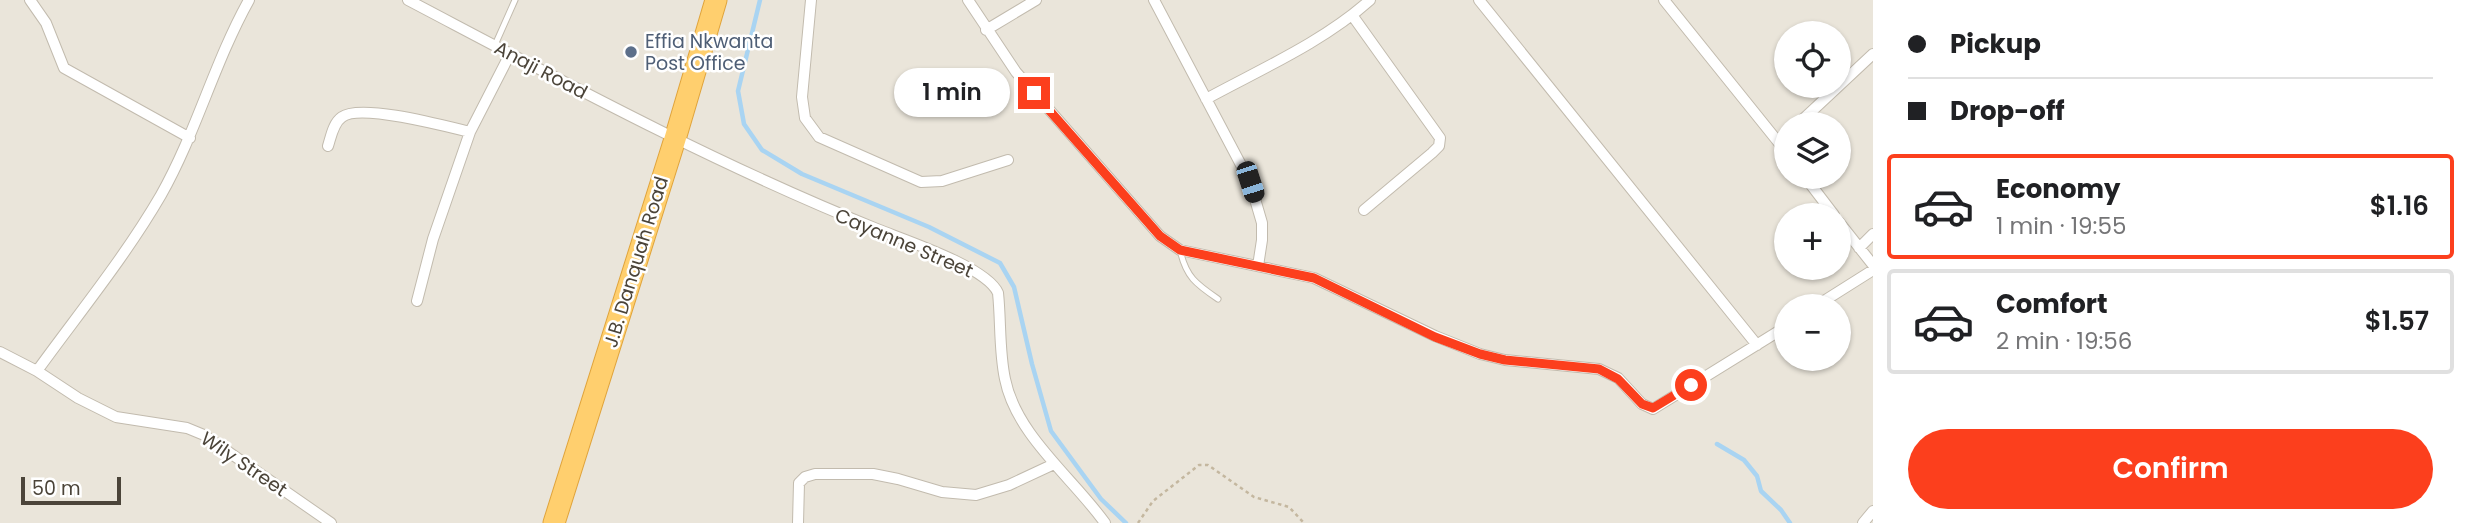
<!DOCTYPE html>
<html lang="en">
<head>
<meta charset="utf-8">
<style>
  body { margin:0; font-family:Poppins,sans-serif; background:#f2f2f2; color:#202124; height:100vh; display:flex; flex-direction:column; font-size:26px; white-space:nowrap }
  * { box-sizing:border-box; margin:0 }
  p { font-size:23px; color:#757577 }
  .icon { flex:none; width:38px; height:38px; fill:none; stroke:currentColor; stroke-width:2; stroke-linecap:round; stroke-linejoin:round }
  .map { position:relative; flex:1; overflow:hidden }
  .drawer { display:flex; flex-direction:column; background:#fff; width:595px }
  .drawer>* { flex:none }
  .top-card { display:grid; align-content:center; height:154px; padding:0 35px; background:#fff }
  .buttons { position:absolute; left:1774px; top:21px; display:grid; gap:14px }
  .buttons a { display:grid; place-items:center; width:77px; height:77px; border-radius:50%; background:#fff; box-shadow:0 2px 5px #0004; font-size:35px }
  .scale { position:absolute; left:21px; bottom:18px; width:100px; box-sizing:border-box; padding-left:7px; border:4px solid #4b4439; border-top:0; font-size:19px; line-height:24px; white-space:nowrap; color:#4b4439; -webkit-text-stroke:5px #fff; paint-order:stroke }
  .end { position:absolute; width:32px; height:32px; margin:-16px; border:9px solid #fc3f1d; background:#fff; box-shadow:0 0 0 4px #fff }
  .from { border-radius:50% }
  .bubble { position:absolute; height:49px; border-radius:24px; background:#fff; box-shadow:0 2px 5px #0004; font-size:23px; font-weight:600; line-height:49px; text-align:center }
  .car { position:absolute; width:21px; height:42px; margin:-21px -10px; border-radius:9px; box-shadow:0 0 5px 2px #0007; background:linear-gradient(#222 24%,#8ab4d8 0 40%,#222 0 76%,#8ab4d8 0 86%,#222 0) }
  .top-card b { display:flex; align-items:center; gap:24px; height:66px; font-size:26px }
  .top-card b+b { border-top:2px solid #e0e0e0 }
  .top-card i { width:18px; height:18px; background:#202124 }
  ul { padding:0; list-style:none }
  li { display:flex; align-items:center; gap:21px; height:105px; margin:0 14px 10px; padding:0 21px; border:4px solid #e0e0e0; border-radius:7px }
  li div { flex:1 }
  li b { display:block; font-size:26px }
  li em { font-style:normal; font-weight:600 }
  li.current { border-color:#fc3f1d }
  li>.icon { width:63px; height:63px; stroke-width:1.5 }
  .cta { display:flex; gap:14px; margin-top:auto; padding:14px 35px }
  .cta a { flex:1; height:80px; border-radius:42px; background:#fc3f1d; color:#fff; font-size:28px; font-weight:600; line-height:80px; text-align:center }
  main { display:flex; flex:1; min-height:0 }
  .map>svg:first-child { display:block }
</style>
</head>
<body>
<main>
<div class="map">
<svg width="1873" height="523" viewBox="0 0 1873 523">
  <rect width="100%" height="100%" fill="#f6f3ec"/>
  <path fill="#eae5da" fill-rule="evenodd" d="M 0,0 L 1873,0 L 1873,523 L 0,523 ZM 1787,33 L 1839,33 L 1839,86 L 1787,86 ZM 1787,124 L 1839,124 L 1839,177 L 1787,177 ZM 1787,215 L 1839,215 L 1839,268 L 1787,268 ZM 1787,306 L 1839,306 L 1839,359 L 1787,359 Z"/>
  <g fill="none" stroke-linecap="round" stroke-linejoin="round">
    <path stroke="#a9d4f2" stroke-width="4.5" d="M 760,0 L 738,91 L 744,124 L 762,150 L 802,174 L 929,227 L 1000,263 L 1014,287 L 1032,364 L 1051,431 L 1101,499 L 1126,523
      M 1717,444 L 1744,460 L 1757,476 L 1761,491 L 1781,510 L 1790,523"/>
    <defs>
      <path id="lane" d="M 495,45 L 515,0
        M 1180,250 C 1186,277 1196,284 1218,299"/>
      <path id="street" d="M 30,0 L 46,23 L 64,68 L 190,138
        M 408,0 C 562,81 715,164 877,229 C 904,240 987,267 998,293 C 1001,321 999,351 1005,379 C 1016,435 1073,478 1105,523
        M 811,0 L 802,97 L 805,118 L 819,137 L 921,182 L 942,181 L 1008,160
        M 968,0 L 1016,72 L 1160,236 L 1180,250 L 1314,278 L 1435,336 L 1480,354 L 1505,360 L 1599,369 L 1618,378 L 1642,404 L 1653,409 L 1787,326
        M 1154,0 L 1250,182 L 1262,223 L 1262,240 L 1258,266
        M 1479,0 L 1757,345
        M 1664,0 L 1787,153
        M 1352,15 L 1440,138 L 1439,146 L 1432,153 L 1364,210
        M 986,30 L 1036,0
        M 1206,99 C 1261,69 1323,42 1370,0
        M 1798,124 L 1873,54
        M 328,146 C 331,137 333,123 342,117 C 360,103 445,126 470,132
        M 1805,177 L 1834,215
        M 1839,222 L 1873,265
        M 1859,248 L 1873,234
        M 417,301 L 433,239 L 470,132 L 510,54
        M 1816,306 L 1873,270
        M 0,352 L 37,371 L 78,398 L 116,417 L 187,428 L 204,435 L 331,523
        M 37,371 C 79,313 125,257 161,195 C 196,133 214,63 249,0
        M 798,523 L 799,483 L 805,477 L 815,474 L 873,474 L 898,479 L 942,492 L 976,495 L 1009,485 L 1054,464
        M 1863,523 L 1873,511"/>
      <path id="highway" d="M 554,523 L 675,139 L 716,0"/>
    </defs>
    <use href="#lane" stroke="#c2bbae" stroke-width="7"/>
    <use href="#street" stroke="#c2bbae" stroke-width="12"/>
    <use href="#highway" stroke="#e0a43c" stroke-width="23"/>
    <path stroke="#c4b79f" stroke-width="2.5" stroke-dasharray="3.5 3.5" stroke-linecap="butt" d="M 1138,523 L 1153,501 L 1199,465 L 1208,465 L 1254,497 L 1289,507 L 1304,523"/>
    <use href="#lane" stroke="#fff" stroke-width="5"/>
    <use href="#street" stroke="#fff" stroke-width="10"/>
    <use href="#highway" stroke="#ffcf6e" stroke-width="21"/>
  </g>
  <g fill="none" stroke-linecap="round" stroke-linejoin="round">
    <path stroke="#fc3f1d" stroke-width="9" d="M 1034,93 L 1160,236 L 1180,250 L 1314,278 L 1435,337 L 1480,354 L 1505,360 L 1599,369 L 1618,379 L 1642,404 L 1653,408 L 1691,385"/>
  </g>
  <circle fill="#5c6f8a" stroke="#fff" stroke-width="2.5" cx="631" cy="52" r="7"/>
  <g text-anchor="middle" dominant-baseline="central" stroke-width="5" stroke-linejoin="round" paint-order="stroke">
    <g font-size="19" fill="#4e5e75" stroke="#fff" text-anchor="start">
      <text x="645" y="41">Effia Nkwanta<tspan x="645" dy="22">Post Office</tspan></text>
    </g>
    <g font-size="19" fill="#4b4439" stroke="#fff">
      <text transform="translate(541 70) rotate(28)">Anaji Road</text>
      <text transform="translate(904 243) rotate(23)">Cayanne Street</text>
      <text transform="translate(636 262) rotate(-73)">J.B. Danquah Road</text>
      <text transform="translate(244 464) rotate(34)">Wily Street</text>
    </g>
  </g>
</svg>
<div class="buttons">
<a><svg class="icon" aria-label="locate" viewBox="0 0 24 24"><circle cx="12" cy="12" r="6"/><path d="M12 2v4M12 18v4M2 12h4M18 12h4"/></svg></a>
<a><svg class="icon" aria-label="layers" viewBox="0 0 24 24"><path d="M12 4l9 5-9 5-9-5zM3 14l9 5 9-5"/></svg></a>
<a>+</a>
<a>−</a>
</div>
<div class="scale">50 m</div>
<i class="end from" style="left:1691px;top:385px"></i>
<i class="end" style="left:1034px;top:93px"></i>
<div class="bubble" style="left:894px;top:68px;width:116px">1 min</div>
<i class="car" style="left:1250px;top:182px;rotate:162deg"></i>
</div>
<section class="drawer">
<div class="top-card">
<b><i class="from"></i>Pickup</b>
<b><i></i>Drop-off</b>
</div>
<ul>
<li class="current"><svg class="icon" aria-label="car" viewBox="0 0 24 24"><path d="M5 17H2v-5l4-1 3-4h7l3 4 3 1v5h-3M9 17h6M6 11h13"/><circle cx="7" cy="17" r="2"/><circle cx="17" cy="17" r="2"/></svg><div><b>Economy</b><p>1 min · 19:55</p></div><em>$1.16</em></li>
<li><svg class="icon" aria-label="car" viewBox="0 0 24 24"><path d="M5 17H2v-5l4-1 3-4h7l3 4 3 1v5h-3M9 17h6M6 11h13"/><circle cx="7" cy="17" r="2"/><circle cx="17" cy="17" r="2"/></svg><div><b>Comfort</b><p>2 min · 19:56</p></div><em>$1.57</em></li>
</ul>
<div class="cta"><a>Confirm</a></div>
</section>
</main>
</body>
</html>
